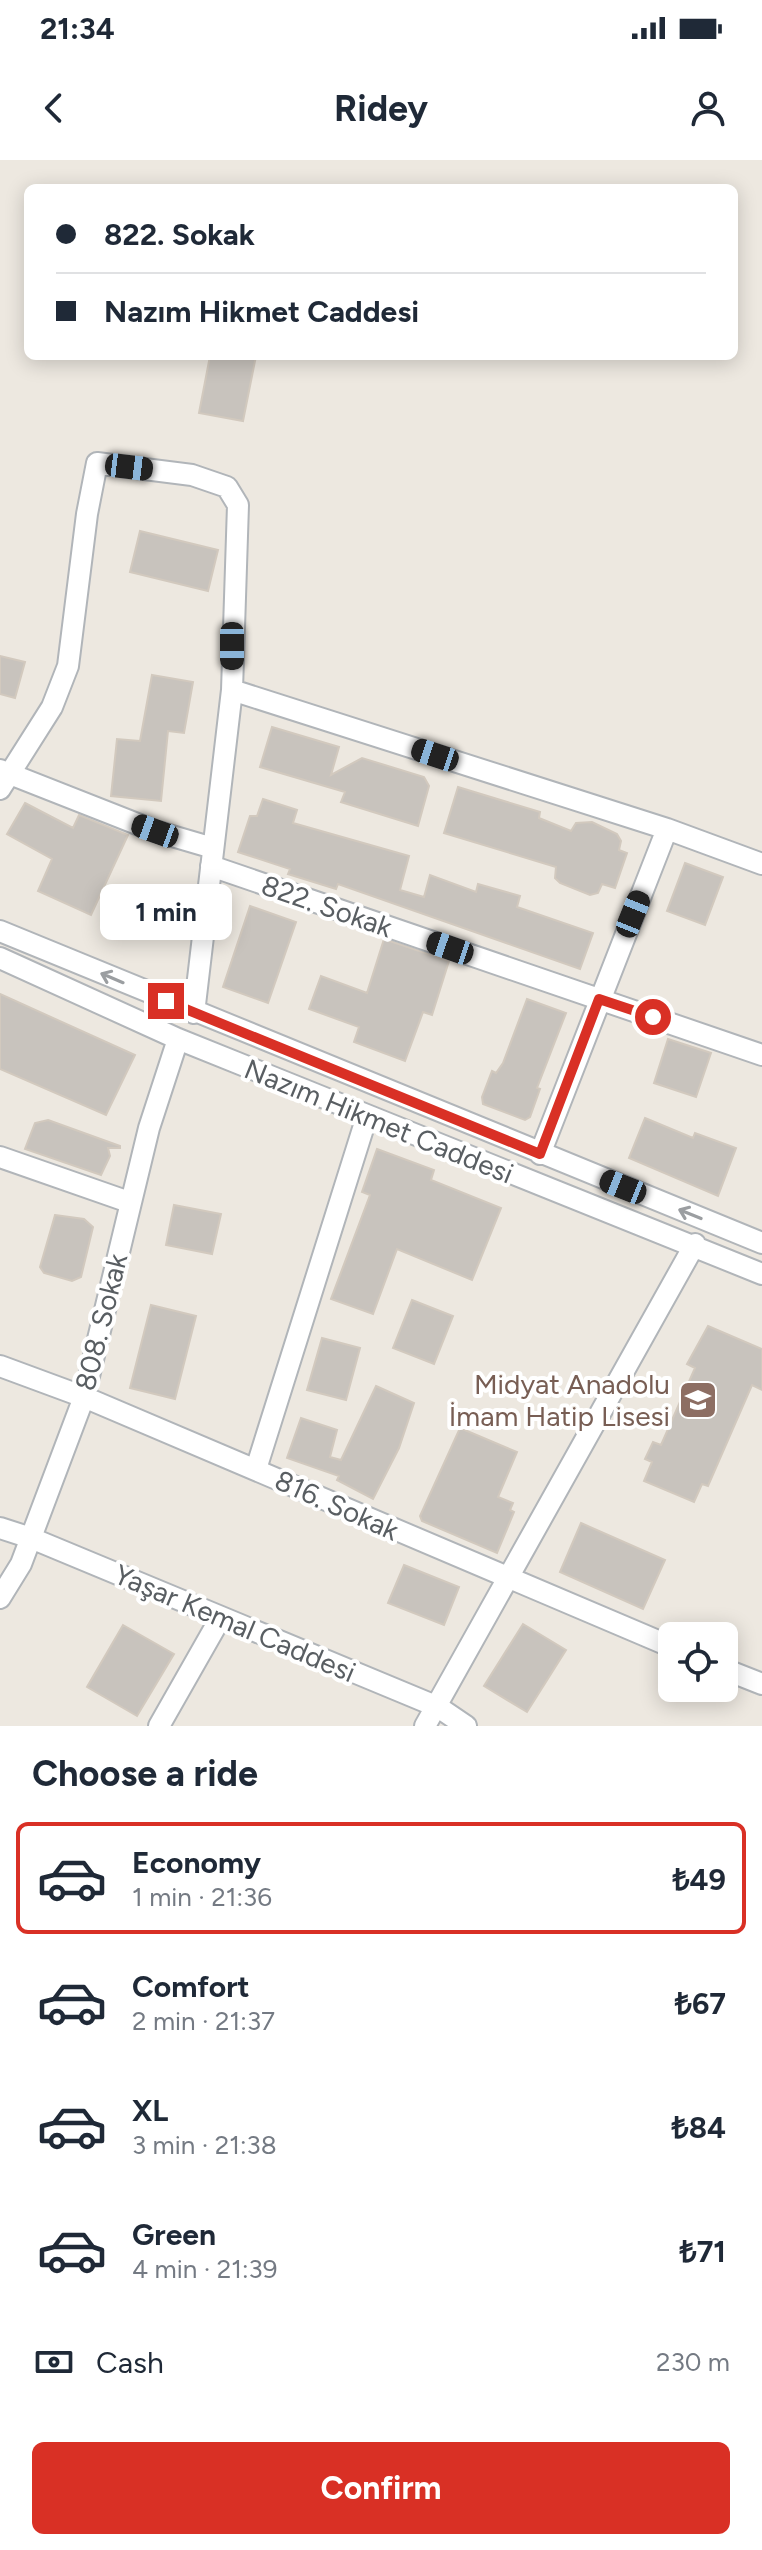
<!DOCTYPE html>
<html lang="en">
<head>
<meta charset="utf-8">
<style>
  body { margin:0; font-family:Figtree,sans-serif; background:#f2f2f3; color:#1f2937; height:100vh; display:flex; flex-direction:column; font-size:30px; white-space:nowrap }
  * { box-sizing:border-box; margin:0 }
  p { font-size:26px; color:#747a83 }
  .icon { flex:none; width:44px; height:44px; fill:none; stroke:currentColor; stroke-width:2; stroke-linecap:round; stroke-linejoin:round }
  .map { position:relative; height:1566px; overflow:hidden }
  .side { display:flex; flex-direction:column; background:#fff; flex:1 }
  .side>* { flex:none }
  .hud { position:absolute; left:24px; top:24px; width:714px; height:176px; border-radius:12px; box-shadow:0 4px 20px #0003; display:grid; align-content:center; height:176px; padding:0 32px; background:#fff }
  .fabs { position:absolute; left:658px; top:1462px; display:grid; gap:16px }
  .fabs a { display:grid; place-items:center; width:80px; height:80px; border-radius:12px; background:#fff; box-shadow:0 4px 20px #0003; font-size:40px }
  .end { position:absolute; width:36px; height:36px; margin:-18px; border:10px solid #d93025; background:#fff; box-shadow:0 0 0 4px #fff }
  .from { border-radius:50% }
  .bubble { position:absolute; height:56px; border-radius:12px; background:#fff; box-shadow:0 4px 20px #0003; font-size:26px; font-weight:700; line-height:56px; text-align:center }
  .car { position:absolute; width:24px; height:48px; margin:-24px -12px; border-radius:10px; box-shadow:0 0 6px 2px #0007; background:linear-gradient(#222 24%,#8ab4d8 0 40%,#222 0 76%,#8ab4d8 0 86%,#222 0) }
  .hud b { display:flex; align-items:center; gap:28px; height:76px; font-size:30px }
  .hud b+b { border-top:2px solid #e0e1e3 }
  .hud i { width:20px; height:20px; background:#1f2937 }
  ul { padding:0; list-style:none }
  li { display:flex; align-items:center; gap:24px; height:112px; margin:0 16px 12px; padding:0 16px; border:4px solid transparent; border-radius:12px }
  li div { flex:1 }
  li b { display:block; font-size:30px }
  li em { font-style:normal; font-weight:700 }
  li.current { border-color:#d93025 }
  li>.icon { width:72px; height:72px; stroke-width:1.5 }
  h2 { padding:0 32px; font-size:36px; line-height:96px }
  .pay { display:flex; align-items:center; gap:20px; height:88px; padding:0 32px; font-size:30px }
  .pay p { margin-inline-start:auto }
  .cta { display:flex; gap:16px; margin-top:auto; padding:16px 32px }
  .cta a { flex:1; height:92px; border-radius:12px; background:#d93025; color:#fff; font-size:32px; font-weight:700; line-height:92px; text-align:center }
  .status { display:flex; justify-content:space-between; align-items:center; height:56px; padding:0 40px; background:#fff; direction:ltr }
  .status svg { height:22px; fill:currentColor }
  header { display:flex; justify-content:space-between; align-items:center; height:104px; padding:0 32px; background:#fff; font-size:36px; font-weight:700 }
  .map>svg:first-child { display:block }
</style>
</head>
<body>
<div class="status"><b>21:34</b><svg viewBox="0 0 49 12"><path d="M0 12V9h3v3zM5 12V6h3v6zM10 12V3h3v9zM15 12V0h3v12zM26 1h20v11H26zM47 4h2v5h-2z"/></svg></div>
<header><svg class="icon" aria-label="back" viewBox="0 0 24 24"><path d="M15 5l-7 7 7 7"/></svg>Ridey<svg class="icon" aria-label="person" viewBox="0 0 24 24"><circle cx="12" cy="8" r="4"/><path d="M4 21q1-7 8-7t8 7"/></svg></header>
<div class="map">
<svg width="762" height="1566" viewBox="0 0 762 1566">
  <rect width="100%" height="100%" fill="#ede8e0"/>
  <path fill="#c8c3bd" stroke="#d2c9be" stroke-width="2" d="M 210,196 L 256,196 L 243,261 L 199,253 Z
    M 140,371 L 218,390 L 208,431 L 130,412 Z
    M 0,496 L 25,502 L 15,538 L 0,534 Z
    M 152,515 L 193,522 L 184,573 L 168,571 L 161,641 L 111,636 L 117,579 L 140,581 Z
    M 272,567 L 339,587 L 331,615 L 362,598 L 424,617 L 429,626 L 418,666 L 341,642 L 345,632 L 260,607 Z
    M 458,627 L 540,652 L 539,658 L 571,671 L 576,663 L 592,662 L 617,674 L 621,681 L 619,690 L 627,693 L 615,728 L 602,724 L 598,733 L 590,735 L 560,723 L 555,718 L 556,707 L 444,673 Z
    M 263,639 L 297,650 L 293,663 L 409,696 L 400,730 L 424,737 L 430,715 L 476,732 L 478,724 L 520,736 L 517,747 L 593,773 L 580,809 L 338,724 L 336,729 L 288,714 L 290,709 L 238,692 L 250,656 L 257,656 Z
    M 25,643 L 73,668 L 79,655 L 128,675 L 91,755 L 38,731 L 52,699 L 7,674 Z
    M 685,703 L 723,717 L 705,765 L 667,751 Z
    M 250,746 L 296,762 L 268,843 L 223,827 Z
    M 384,779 L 449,801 L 432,855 L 423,852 L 405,901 L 354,882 L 359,867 L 309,849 L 321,816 L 367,833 Z
    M 0,834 L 135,895 L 106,955 L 0,909 Z
    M 527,839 L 566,853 L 537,928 L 540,929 L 530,957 L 525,960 L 483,944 L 482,937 L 492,911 L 496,913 L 503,903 Z
    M 668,879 L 711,893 L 696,937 L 654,923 Z
    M 645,958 L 693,978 L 695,973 L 736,988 L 718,1036 L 629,998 Z
    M 48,960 L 120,986 L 120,988 L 108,988 L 110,996 L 101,1015 L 25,989 L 35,963 Z
    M 377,989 L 434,1010 L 431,1020 L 501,1048 L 472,1120 L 397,1089 L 373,1154 L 331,1139 L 370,1035 L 362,1032 Z
    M 174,1045 L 221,1054 L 212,1094 L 166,1085 Z
    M 55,1055 L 84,1059 L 93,1067 L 81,1117 L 72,1121 L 44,1113 L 40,1107 Z
    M 412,1140 L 453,1156 L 434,1204 L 393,1188 Z
    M 151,1145 L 196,1156 L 175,1239 L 130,1228 Z
    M 708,1166 L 762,1189 L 762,1230 L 752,1225 L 708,1326 L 702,1324 L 694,1342 L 644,1321 L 652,1302 L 645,1299 L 653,1282 L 661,1285 L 695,1208 L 687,1204 Z
    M 322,1178 L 360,1188 L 346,1240 L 307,1230 Z
    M 376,1226 L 414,1243 L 399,1288 L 373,1339 L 337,1320 L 339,1316 L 287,1298 L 301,1258 L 337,1270 L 330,1297 L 341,1300 Z
    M 460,1268 L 517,1292 L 498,1337 L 513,1343 L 510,1350 L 514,1352 L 497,1393 L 422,1361 L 420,1356 Z
    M 581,1363 L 665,1400 L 643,1449 L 560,1412 Z
    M 404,1405 L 459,1427 L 444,1465 L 388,1443 Z
    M 523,1464 L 566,1490 L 527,1552 L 484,1526 Z
    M 123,1465 L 174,1494 L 137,1556 L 87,1527 Z"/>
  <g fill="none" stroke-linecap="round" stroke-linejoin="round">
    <defs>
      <path id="minor" d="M 232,530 L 667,669 L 762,704
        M 0,610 L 155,671 L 213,688
        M 0,629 L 52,547 L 68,506 L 87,354 L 97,303 L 192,315 L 227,327 L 238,345 L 232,530 L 194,853
        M 211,706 L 762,895
        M 0,771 L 762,1083
        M 0,798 L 178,879 L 762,1114
        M 540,994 L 667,669
        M 0,997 L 129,1042
        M 0,1206 L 84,1237 L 672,1487
        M 256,1309 L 367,956
        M 0,1368 L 31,1378 L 438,1547 L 466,1566
        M 0,1438 L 21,1404 L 84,1237 L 149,968 L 178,879
        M 724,1509 L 762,1524
        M 159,1566 L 221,1457
        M 425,1566 L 695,1084"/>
    </defs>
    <use href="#minor" stroke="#b1b5b9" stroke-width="24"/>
    <use href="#minor" stroke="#fff" stroke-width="20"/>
  </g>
  <defs><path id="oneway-shaft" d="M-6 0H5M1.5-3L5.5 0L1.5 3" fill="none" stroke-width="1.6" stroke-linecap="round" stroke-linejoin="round" transform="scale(2)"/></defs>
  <g stroke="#9b9ea1">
    <use href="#oneway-shaft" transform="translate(112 818) rotate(-157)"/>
    <use href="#oneway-shaft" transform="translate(690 1054) rotate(-158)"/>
  </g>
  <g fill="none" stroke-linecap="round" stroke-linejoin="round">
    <path stroke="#d93025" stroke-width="10" d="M 166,841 L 540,994 L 599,839 L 653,857"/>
  </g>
  <defs>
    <symbol id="school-square" viewBox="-11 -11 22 22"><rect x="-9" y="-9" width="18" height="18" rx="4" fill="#8d6e63" stroke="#fff"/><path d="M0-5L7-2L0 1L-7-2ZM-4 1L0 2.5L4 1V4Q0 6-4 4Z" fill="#fff"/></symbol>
  </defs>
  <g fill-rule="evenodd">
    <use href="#school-square" x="676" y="1218" width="44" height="44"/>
  </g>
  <g text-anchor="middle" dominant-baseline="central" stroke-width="8" stroke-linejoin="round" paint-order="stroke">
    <g font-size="28" fill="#595e62" stroke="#fff">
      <text transform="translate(327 746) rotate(19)">822. Sokak</text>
      <text transform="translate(379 961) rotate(22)">Nazım Hikmet Caddesi</text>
      <text transform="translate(101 1162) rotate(-76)">808. Sokak</text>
      <text transform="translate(337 1345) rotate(24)">816. Sokak</text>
      <text transform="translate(235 1463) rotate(23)">Yaşar Kemal Caddesi</text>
    </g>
    <g font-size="28" fill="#785e54" stroke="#fff" text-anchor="end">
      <text x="670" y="1224">Midyat Anadolu<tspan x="670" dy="32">İmam Hatip Lisesi</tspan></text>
    </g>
  </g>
</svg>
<div class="fabs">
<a><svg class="icon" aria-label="locate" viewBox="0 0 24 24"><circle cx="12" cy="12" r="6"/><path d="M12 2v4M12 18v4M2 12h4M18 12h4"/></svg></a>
</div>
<i class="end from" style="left:653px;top:857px"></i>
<i class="end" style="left:166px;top:841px"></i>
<div class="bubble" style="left:100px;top:724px;width:132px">1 min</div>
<i class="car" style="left:129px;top:307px;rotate:97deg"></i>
<i class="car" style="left:232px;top:486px;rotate:180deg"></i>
<i class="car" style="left:435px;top:595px;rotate:288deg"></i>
<i class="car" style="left:155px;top:671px;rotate:290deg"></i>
<i class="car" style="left:633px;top:754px;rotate:22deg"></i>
<i class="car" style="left:450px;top:788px;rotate:289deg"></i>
<i class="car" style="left:623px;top:1027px;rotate:292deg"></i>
<div class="hud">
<b><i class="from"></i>822. Sokak</b>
<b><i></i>Nazım Hikmet Caddesi</b>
</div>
</div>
<section class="side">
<h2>Choose a ride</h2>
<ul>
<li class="current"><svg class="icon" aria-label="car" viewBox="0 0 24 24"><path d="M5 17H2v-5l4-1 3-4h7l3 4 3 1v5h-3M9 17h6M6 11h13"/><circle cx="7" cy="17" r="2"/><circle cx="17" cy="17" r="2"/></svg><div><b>Economy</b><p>1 min · 21:36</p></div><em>₺49</em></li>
<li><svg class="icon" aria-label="car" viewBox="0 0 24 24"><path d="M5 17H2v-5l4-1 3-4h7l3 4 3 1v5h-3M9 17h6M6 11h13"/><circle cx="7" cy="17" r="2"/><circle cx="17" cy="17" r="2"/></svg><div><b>Comfort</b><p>2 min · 21:37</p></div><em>₺67</em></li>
<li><svg class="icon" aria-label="car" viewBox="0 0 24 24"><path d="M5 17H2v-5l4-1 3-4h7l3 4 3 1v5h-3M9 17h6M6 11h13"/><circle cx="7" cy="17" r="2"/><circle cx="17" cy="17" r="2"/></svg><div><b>XL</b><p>3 min · 21:38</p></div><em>₺84</em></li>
<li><svg class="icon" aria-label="car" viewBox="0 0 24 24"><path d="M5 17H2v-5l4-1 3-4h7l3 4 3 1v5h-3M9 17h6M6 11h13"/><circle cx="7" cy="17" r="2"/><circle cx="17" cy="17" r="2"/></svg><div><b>Green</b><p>4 min · 21:39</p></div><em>₺71</em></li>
</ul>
<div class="pay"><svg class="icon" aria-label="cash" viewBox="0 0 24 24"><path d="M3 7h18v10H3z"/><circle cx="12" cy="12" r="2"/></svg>Cash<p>230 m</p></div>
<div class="cta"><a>Confirm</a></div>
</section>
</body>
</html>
